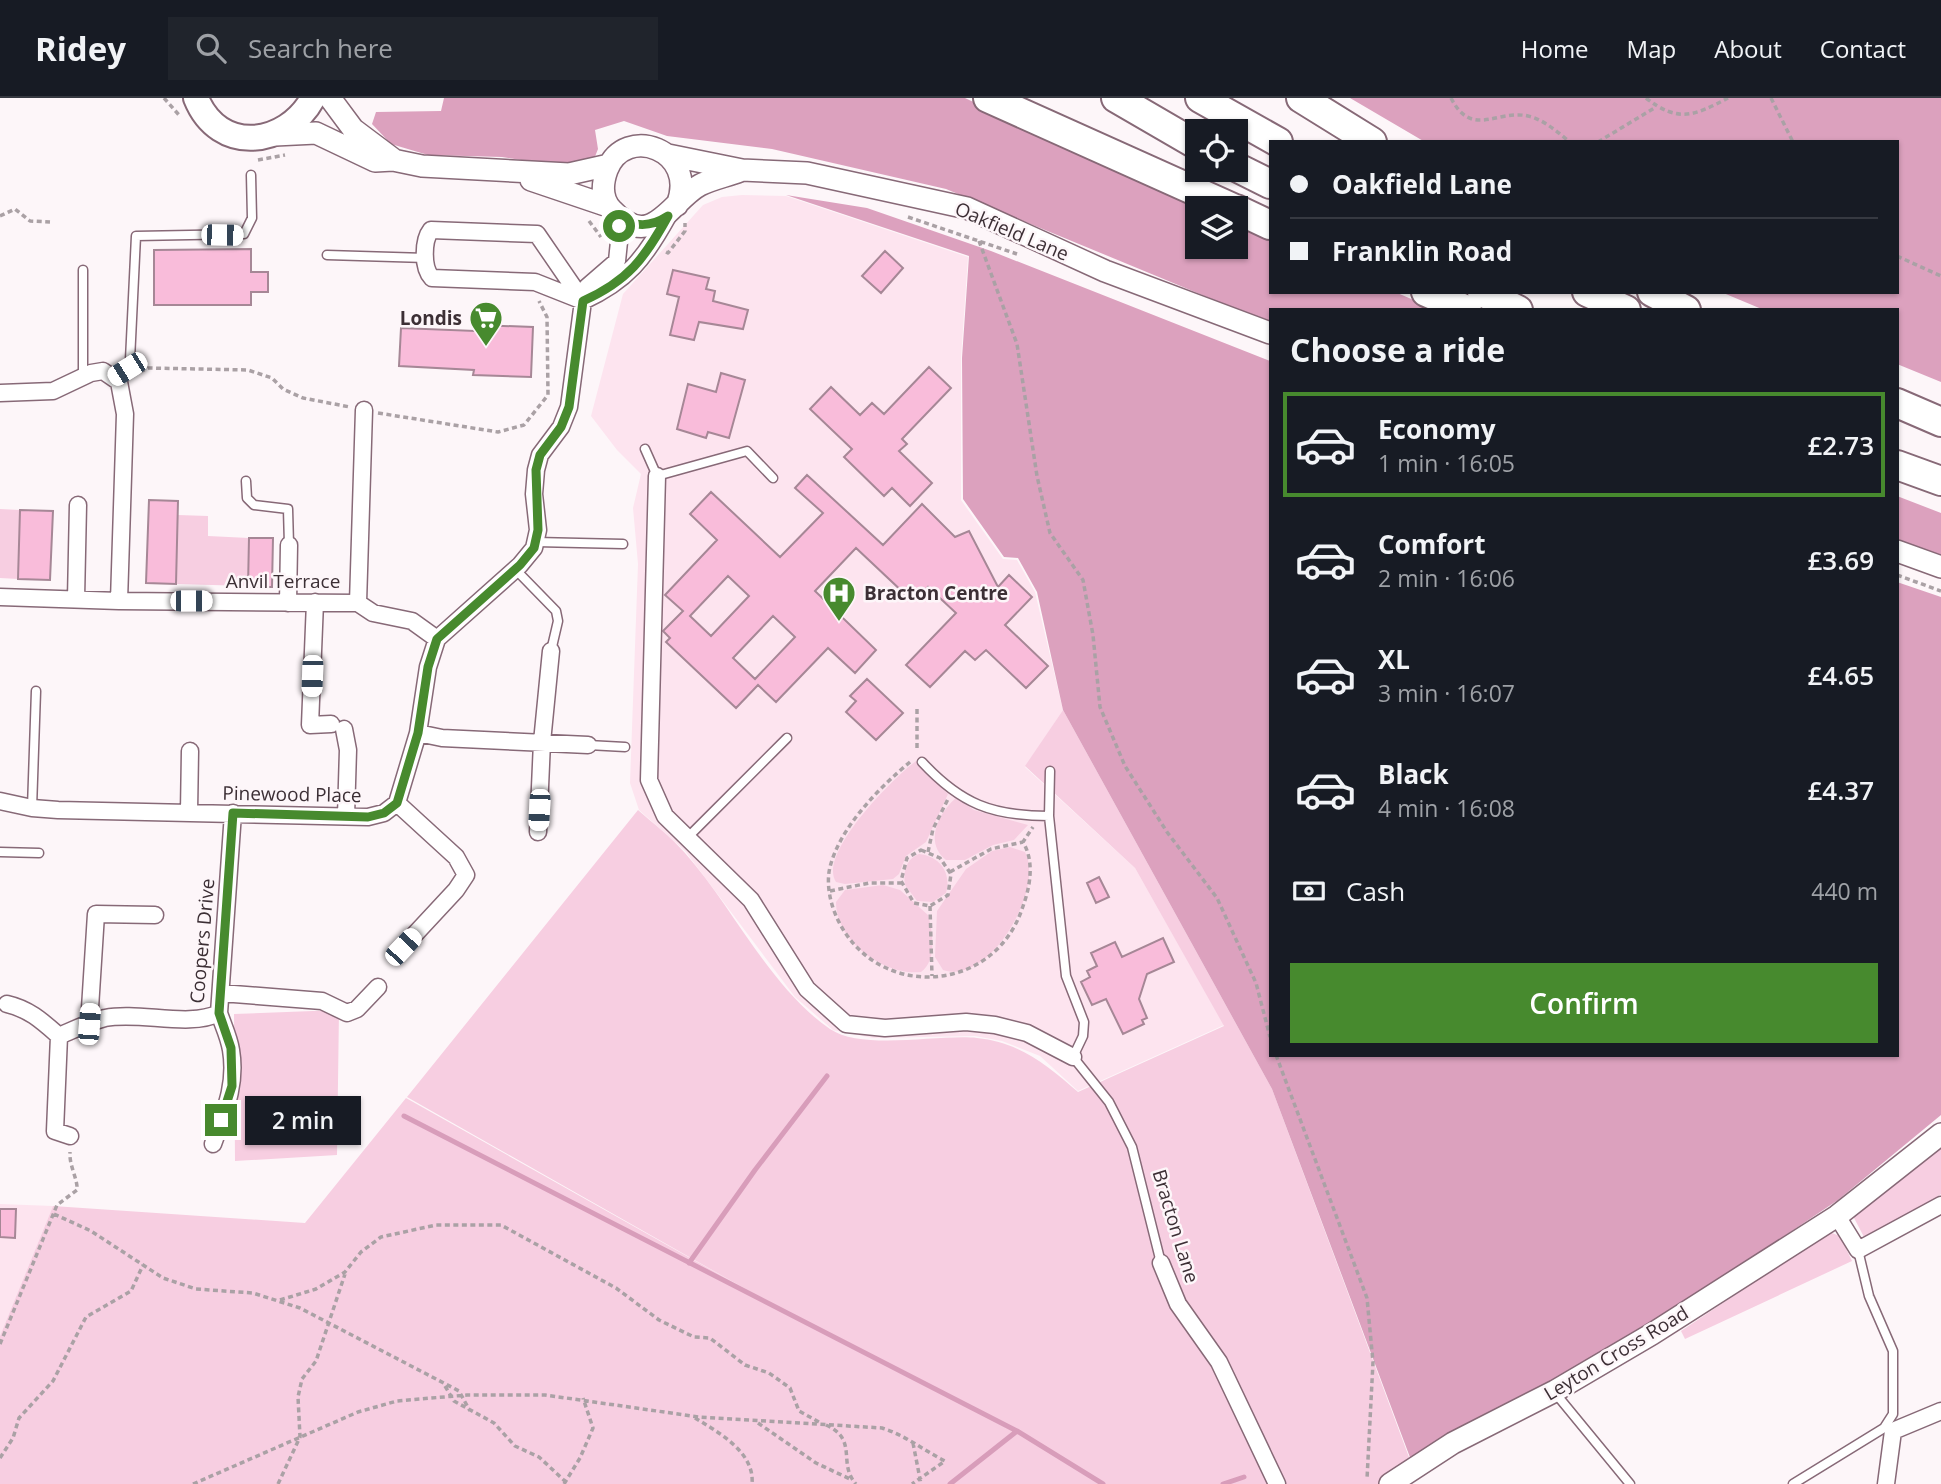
<!DOCTYPE html>
<html lang="en">
<head>
<meta charset="utf-8">
<style>
  body { margin:0; font-family:"Open Sans",sans-serif; background:#20242c; color:#f1f3f6; height:100vh; display:flex; flex-direction:column; font-size:26px; white-space:nowrap }
  * { box-sizing:border-box; margin:0 }
  p { font-size:23px; color:#9ea1a6 }
  .icon { flex:none; width:38px; height:38px; fill:none; stroke:currentColor; stroke-width:2; stroke-linecap:round; stroke-linejoin:round }
  .map { position:relative; flex:1; overflow:hidden }
  .panel { position:absolute; left:1269px; top:210px; width:630px; height:749px; display:flex; flex-direction:column; background:#171b24; border-radius:0px; box-shadow:0 2px 5px #0004 }
  .panel>* { flex:none }
  .banner { position:absolute; left:1269px; top:42px; width:630px; height:154px; border-radius:0px; box-shadow:0 2px 5px #0004; display:grid; align-content:center; height:154px; padding:0 21px; background:#171b24 }
  .buttons { position:absolute; left:1185px; top:21px; display:grid; gap:14px }
  .buttons a { display:grid; place-items:center; width:63px; height:63px; border-radius:0px; background:#171b24; box-shadow:0 2px 5px #0004; font-size:35px }
  .end { position:absolute; width:32px; height:32px; margin:-16px; border:9px solid #478a2e; background:#fff; box-shadow:0 0 0 4px #fff }
  .from { border-radius:50% }
  .bubble { position:absolute; height:49px; border-radius:0px; background:#171b24; box-shadow:0 2px 5px #0004; font-size:23px; font-weight:600; line-height:49px; text-align:center }
  .car { position:absolute; width:21px; height:42px; margin:-21px -10px; border-radius:9px; box-shadow:0 0 5px 2px #0007; background:linear-gradient(#fff 24%,#345 0 40%,#fff 0 76%,#345 0 86%,#fff 0) }
  .banner b { display:flex; align-items:center; gap:24px; height:66px; font-size:26px }
  .banner b+b { border-top:2px solid #363941 }
  .banner i { width:18px; height:18px; background:#f1f3f6 }
  ul { padding:0; list-style:none }
  li { display:flex; align-items:center; gap:21px; height:105px; margin:0 14px 10px; padding:0 7px; border:4px solid transparent; border-radius:0px }
  li div { flex:1 }
  li b { display:block; font-size:26px }
  li em { font-style:normal; font-weight:600 }
  li.active { border-color:#478a2e }
  li>.icon { width:63px; height:63px; stroke-width:1.5 }
  h2 { padding:0 21px; font-size:32px; line-height:84px }
  .pay { display:flex; align-items:center; gap:18px; height:77px; padding:0 21px; font-size:26px }
  .pay p { margin-inline-start:auto }
  .action { display:flex; gap:14px; margin-top:auto; padding:14px 21px }
  .action a { flex:1; height:80px; border-radius:0px; background:#478a2e; color:#fff; font-size:28px; font-weight:600; line-height:80px; text-align:center }
  header { display:flex; align-items:center; gap:42px; box-sizing:border-box; height:98px; padding:0 35px; background:#171b24; border-bottom:2px solid #363941 }
  header strong { font-size:33px }
  nav { display:flex; gap:38px; margin-inline-start:auto; font-size:24px }
  .search { width:490px; height:63px; background:#20242c; display:flex; align-items:center; gap:18px; box-sizing:border-box; padding:0 24px; border-radius:0px; color:#9ea1a6; font-size:26px }
  .map>svg:first-child { display:block }
</style>
</head>
<body>
<header>
<strong>Ridey</strong>
<div class="search"><svg class="icon" aria-label="search" viewBox="0 0 24 24"><circle cx="10" cy="10" r="6"/><path d="M15 15l6 6"/></svg>Search here</div>
<nav><a>Home</a><a>Map</a><a>About</a><a>Contact</a></nav>
</header>
<div class="map">
<svg width="1941" height="1386" viewBox="0 0 1941 1386">
  <rect width="100%" height="100%" fill="#fdf6f9"/>
  <path fill="#fde4ef" d="M 742,97 L 786,98 L 968,159 L 961,260 L 961,402 L 1003,461 L 1017,462 L 1035,494 L 1063,612 L 1025,669 L 1135,770 L 1224,927 L 1078,993 L 1040,958 L 1002,943 L 975,938 L 873,940 L 833,932 L 795,899 L 685,753 L 639,712 L 630,685 L 638,466 L 633,410 L 641,376 L 617,352 L 591,318 L 623,196 L 703,107 L 722,99 Z
    M 0,1106 L 53,1108 L 0,1238 Z"/>
  <path fill="#f7cee1" d="M 0,411 L 20,412 L 18,481 L 0,480 Z
    M 178,417 L 208,418 L 208,438 L 249,440 L 248,488 L 176,486 Z
    M 1063,612 L 1272,991 L 1413,1370 L 1389,1386 L 0,1386 L 0,1238 L 53,1108 L 305,1125 L 406,1000 L 795,1219 L 407,999 L 638,712 C 654,726 671,739 685,755 C 733,809 770,890 830,931 C 862,953 940,936 977,940 C 1019,944 1047,967 1078,994 L 1224,928 L 1135,770 L 1025,668 Z
    M 916,663 L 948,696 L 926,744 L 906,758 L 899,776 L 893,781 L 845,786 L 836,784 C 817,756 894,679 916,663 Z
    M 956,700 L 974,712 L 1028,727 L 1014,742 L 993,747 L 965,762 L 946,762 C 924,745 938,715 956,700 Z
    M 1010,749 L 1025,754 C 1045,791 989,888 943,872 L 935,859 L 937,813 L 966,771 L 992,753 Z
    M 919,756 C 939,758 952,774 946,795 L 933,804 L 917,803 L 905,787 C 903,774 906,761 919,756 Z
    M 883,787 L 900,792 L 928,817 C 933,834 937,863 921,874 C 884,878 836,843 836,804 L 845,792 Z
    M 339,912 L 337,1057 L 235,1063 L 234,916 Z
    M 1941,1049 L 1941,1096 L 1926,1108 L 1864,1139 L 1853,1118 Z
    M 1829,1134 L 1840,1138 L 1852,1163 L 1685,1241 L 1681,1233 Z"/>
  <path fill="#dca1be" d="M 444,0 L 965,0 L 1197,110 L 1197,149 L 1236,149 L 1236,127 L 1270,142 L 1270,194 L 1395,194 L 1437,212 L 1270,212 L 1270,225 L 946,91 L 772,51 L 667,38 L 624,23 L 595,32 L 598,51 L 594,61 L 568,69 L 502,59 L 428,57 L 391,46 L 372,26 L 376,14 L 441,13 Z
    M 1350,0 L 1941,0 L 1941,284 L 1897,266 L 1897,212 L 1764,212 L 1721,194 L 1897,194 L 1897,44 L 1425,44 Z
    M 786,97 L 867,110 L 991,153 L 1270,263 L 1270,957 L 1897,957 L 1897,484 L 1941,499 L 1941,1017 L 1838,1102 L 1649,1229 L 1414,1370 L 1272,991 L 1063,612 L 1037,494 L 1018,460 L 1004,459 L 963,401 L 962,260 L 969,158 Z
    M 1897,398 L 1941,415 L 1941,458 L 1897,443 Z"/>
  <g fill="none" stroke-linecap="round" stroke-linejoin="round">
    <path stroke="#d89dba" stroke-width="5" d="M 404,1018 L 1017,1333
      M 689,1165 L 755,1072 L 827,978
      M 950,1386 L 1017,1333 L 1103,1386
      M 1223,1386 L 1244,1379"/>
  </g>
  <path fill="#f9bcda" stroke="#a68796" stroke-width="2" fill-rule="evenodd" d="M 251,151 L 251,174 L 268,174 L 268,194 L 251,194 L 251,207 L 154,207 L 154,152 Z
    M 885,153 L 903,170 L 881,195 L 862,178 Z
    M 673,172 L 709,180 L 706,191 L 715,193 L 713,203 L 748,212 L 743,231 L 699,224 L 694,242 L 670,237 L 679,199 L 667,196 Z
    M 476,227 L 533,229 L 531,279 L 473,277 L 474,272 L 399,268 L 401,230 L 475,233 Z
    M 929,269 L 951,290 L 902,341 L 907,346 L 899,353 L 932,385 L 910,408 L 892,390 L 884,398 L 844,359 L 852,351 L 810,311 L 831,289 L 860,317 L 872,305 L 884,316 Z
    M 721,275 L 745,282 L 729,340 L 708,334 L 706,340 L 677,331 L 688,286 L 716,294 Z
    M 807,377 L 883,447 L 922,406 L 955,439 L 969,433 L 998,489 L 1009,477 L 1032,499 L 1005,527 L 1048,568 L 1026,590 L 986,552 L 975,562 L 965,553 L 930,589 L 906,567 L 956,515 L 928,489 L 919,498 L 912,491 L 906,497 L 856,450 L 815,493 L 876,552 L 855,575 L 828,550 L 776,604 L 758,587 L 736,610 L 666,544 L 670,540 L 663,533 L 683,513 L 665,497 L 717,442 L 690,416 L 711,394 L 780,459 L 823,415 L 795,390 ZM 728,478 L 749,498 L 711,538 L 690,518 ZM 773,518 L 795,539 L 755,581 L 733,560 Z
    M 149,402 L 178,403 L 176,486 L 146,485 Z
    M 20,412 L 53,413 L 50,482 L 18,481 Z
    M 249,440 L 273,440 L 272,489 L 248,489 Z
    M 867,581 L 903,615 L 876,642 L 846,614 L 856,603 L 850,598 Z
    M 1099,779 L 1109,799 L 1096,805 L 1087,785 Z
    M 1163,840 L 1174,864 L 1147,876 L 1139,901 L 1147,920 L 1142,922 L 1144,926 L 1123,936 L 1106,901 L 1092,907 L 1081,884 L 1090,879 L 1087,873 L 1097,868 L 1091,855 L 1115,844 L 1122,859 Z
    M 0,1111 L 16,1111 L 15,1140 L 0,1139 Z"/>
  <g fill="none" stroke-linecap="round" stroke-linejoin="round">
    <defs>
      <path id="lane" d="M 327,157 L 426,160
        M 83,279 L 83,172
        M 114,279 L 127,271 L 130,262 L 136,138 L 244,136 L 252,120 L 251,77
        M 645,351 L 657,378 L 747,353 L 773,380
        M 246,383 L 247,400 L 254,407 L 288,411 L 289,447
        M 536,444 L 623,446
        M 515,471 L 556,513 L 558,523 L 551,553
        M 588,647 L 625,649
        M 922,664 C 961,706 992,718 1049,718
        M 1050,673 L 1049,718 L 1066,878 L 1084,924 L 1083,938 L 1073,959 L 1109,1004 L 1132,1049 L 1161,1165
        M 32,710 L 36,593
        M 688,739 L 787,640
        M 0,754 L 39,755
        M 1556,1296 L 1630,1386
        M 1793,1386 L 1884,1330 L 1893,1316 L 1893,1253 L 1869,1198 L 1858,1152"/>
      <path id="street" d="M 431,132 L 537,136 L 583,203 L 535,184 L 432,180 C 422,170 423,142 431,132 Z
        M 583,203 C 627,183 645,160 668,118
        M 0,295 L 53,293 L 91,275 L 103,273 L 119,284 L 125,316 L 119,503 L 358,505 L 373,515 L 412,523 L 437,541
        M 657,378 L 649,682 L 665,718 L 751,802 L 807,891 L 846,926 L 885,930 L 966,924 L 995,927 L 1027,935 L 1073,959
        M 0,499 L 119,503
        M 76,501 L 78,407
        M 315,504 L 310,627 L 331,626
        M 288,505 L 289,447
        M 358,505 L 364,312
        M 344,631 L 348,652 L 346,718
        M 418,635 L 442,640 L 588,647
        M 0,703 L 32,710 L 58,712 L 368,719 L 384,715 L 397,705 L 418,635 L 428,569 L 437,541 L 520,467 L 534,450 L 538,432 L 534,396 L 536,372 L 540,357 L 561,329 L 569,309 L 583,203 L 587,189 L 617,163 L 620,134 L 617,118
        M 397,705 L 456,759 L 466,777 L 456,792 L 403,849
        M 189,714 L 190,653
        M 538,734 L 542,644 L 551,553
        M 221,895 L 322,903 L 347,915 L 357,911 L 378,889
        M 7,906 C 29,911 42,923 59,938 C 73,932 89,924 105,920 C 140,913 189,930 219,915 L 233,715
        M 89,926 L 96,816 L 155,817
        M 59,938 L 55,1033 L 70,1038
        M 213,1046 C 224,1015 237,987 231,952 C 229,939 223,927 219,915
        M 1837,1118 L 1858,1152 L 1941,1107
        M 1161,1165 L 1178,1206 L 1219,1264 L 1277,1386
        M 1886,1386 L 1893,1333 L 1941,1313"/>
      <path id="secondary" d="M 330,0 L 353,31 L 393,61
        M 275,37 L 316,35 L 375,63 L 393,62 L 422,68 L 569,76 L 609,67
        M 668,57 L 742,72 L 807,75 L 967,110 L 1105,173 L 1270,235
        M 531,82 L 608,108
        M 677,107 C 699,52 625,25 607,72 C 602,86 601,101 612,112 C 652,155 671,102 700,87 C 712,81 727,78 740,73
        M 1897,453 L 1941,469
        M 1390,1386 L 1453,1345 L 1555,1293 L 1652,1236 L 1837,1118 L 1941,1036"/>
      <path id="primary" d="M 196,0 C 219,57 286,49 313,0"/>
      <path id="highway" d="M 988,0 L 1233,110
        M 1116,0 L 1197,47
        M 1200,0 L 1278,44
        M 1301,0 L 1372,44
        M 1236,69 L 1270,86
        M 1236,111 L 1270,127
        M 1426,194 L 1467,212
        M 1482,194 L 1518,212
        M 1587,194 L 1626,212
        M 1652,194 L 1686,212
        M 1897,305 L 1941,324
        M 1897,367 L 1941,383"/>
    </defs>
    <use href="#lane" stroke="#876977" stroke-width="11"/>
    <use href="#street" stroke="#876977" stroke-width="19"/>
    <use href="#secondary" stroke="#876977" stroke-width="24"/>
    <use href="#primary" stroke="#876977" stroke-width="28"/>
    <use href="#highway" stroke="#876977" stroke-width="32"/>
    <path stroke="#aaa1a5" stroke-width="3.5" stroke-dasharray="5 3.5" stroke-linecap="butt" d="M 164,0 L 179,17
      M 1451,0 C 1472,41 1497,11 1528,18 C 1545,22 1557,34 1570,44
      M 1646,0 C 1678,25 1694,18 1728,0
      M 1771,0 L 1793,44
      M 1598,44 L 1656,9
      M 258,62 L 285,57
      M 0,118 L 15,111 L 30,123 L 50,124
      M 908,119 L 1017,156
      M 589,123 L 601,139
      M 979,143 L 1017,246 L 1037,378 L 1050,435 L 1083,482 L 1093,537 L 1100,609 L 1125,668 L 1167,734 L 1217,800 L 1256,885 L 1270,939
      M 666,154 L 668,155 L 685,133 L 685,125
      M 1897,158 L 1941,178
      M 140,274 L 148,270 L 248,272 L 272,280 L 283,291 L 303,300 L 350,309
      M 378,315 L 498,334 L 524,327 L 548,297 L 547,219 L 539,203
      M 1897,477 L 1941,493
      M 917,611 L 917,653
      M 910,664 C 880,689 840,729 830,769 C 826,785 830,805 837,820 C 875,903 993,897 1022,811 C 1030,790 1035,764 1023,744 L 1033,729
      M 921,752 L 940,760 L 951,776 L 948,797 L 930,808 L 914,805 L 901,783 L 907,760 Z
      M 928,754 L 933,731 L 948,701
      M 950,774 L 991,751 L 1023,744
      M 830,793 L 869,785 L 901,785
      M 930,808 L 932,878
      M 1276,957 L 1367,1200 L 1373,1264 L 1367,1381
      M 54,1116 L 91,1133 L 163,1180 L 196,1191 L 253,1195 L 300,1210 L 459,1293 L 470,1313
      M 280,1202 L 316,1191 L 345,1174 L 361,1154 L 381,1139 L 436,1127 L 501,1127 L 616,1190 L 659,1222 L 694,1239 L 710,1240 L 745,1267 L 769,1275 L 790,1290 L 799,1313 L 819,1324
      M 0,1246 L 57,1107 L 77,1092 C 78,1081 69,1068 70,1054
      M 445,1288 L 454,1303 L 494,1325 L 515,1348 L 539,1359 L 568,1386
      M 695,1320 C 718,1334 755,1354 752,1386
      M 758,1325 L 816,1365 L 850,1381
      M 826,1327 C 859,1342 837,1365 856,1386
      M 913,1345 L 921,1386
      M 0,1360 L 13,1340 L 19,1320 L 53,1283 L 86,1219 L 131,1193 L 143,1167
      M 193,1386 L 358,1314 L 397,1303 L 467,1297 L 545,1297 L 699,1319 L 882,1330 C 905,1337 923,1352 945,1363 L 912,1386
      M 278,1386 L 300,1339 L 298,1299 L 302,1281 L 316,1263 L 345,1176
      M 564,1386 L 580,1360 L 593,1330 L 583,1300"/>
    <use href="#lane" stroke="#fff" stroke-width="8"/>
    <use href="#street" stroke="#fff" stroke-width="16"/>
    <use href="#secondary" stroke="#fff" stroke-width="21"/>
    <use href="#primary" stroke="#fff" stroke-width="24"/>
    <use href="#highway" stroke="#fff" stroke-width="28"/>
  </g>
  <g fill="none" stroke-linecap="round" stroke-linejoin="round">
    <path stroke="#478a2e" stroke-width="9" d="M 221,1022 L 232,988 L 231,950 L 219,915 L 233,715 L 368,719 L 384,715 L 397,705 L 418,635 L 428,569 L 437,541 L 520,467 L 534,450 L 538,432 L 536,372 L 540,357 L 561,329 L 569,309 L 583,203 C 628,183 645,160 668,118 C 651,129 635,130 617,118 L 619,128"/>
  </g>
  <defs>
    <symbol id="supermarket-pin" viewBox="-11 -11 22 30"><path d="M0 17L-7.5 6A9.5 9.5 0 1 1 7.5 6Z" fill="#478a2e" stroke="#fdf6f9"/><path d="M-6-5.5h2.5l.6 2H6L4.5 2H-2.5L-4.4-4H-6ZM-1.5 3.2a1.3 1.3 0 1 0 .1 0ZM3 3.2a1.3 1.3 0 1 0 .1 0Z" fill="#fff"/></symbol>
    <symbol id="hospital-pin" viewBox="-11 -11 22 30"><path d="M0 17L-7.5 6A9.5 9.5 0 1 1 7.5 6Z" fill="#478a2e" stroke="#fdf6f9"/><path d="M-5-5h3v3.5h4V-5h3V5h-3V1.5h-4V5h-3Z" fill="#fff"/></symbol>
  </defs>
  <g fill-rule="evenodd">
    <use href="#supermarket-pin" x="467" y="201" width="38" height="52"/>
    <use href="#hospital-pin" x="820" y="476" width="38" height="52"/>
  </g>
  <g text-anchor="middle" dominant-baseline="central" stroke-width="5" stroke-linejoin="round" paint-order="stroke">
    <g font-size="19" fill="#3c2f35" stroke="#fdf6f9">
      <text transform="translate(1012 133) rotate(23)">Oakfield Lane</text>
      <text x="283" y="483">Anvil Terrace</text>
      <text transform="translate(292 696) rotate(1)">Pinewood Place</text>
      <text transform="translate(202 843) rotate(-85)">Coopers Drive</text>
      <text transform="translate(1176 1128) rotate(73)">Bracton Lane</text>
      <text transform="translate(1616 1255) rotate(-31)">Leyton Cross Road</text>
    </g>
    <g font-size="19" font-weight="bold" fill="#3c2f35" stroke="#fdf6f9" text-anchor="end">
      <text x="462" y="220">Londis</text>
      <text x="864" y="495" text-anchor="start">Bracton Centre</text>
    </g>
  </g>
</svg>
<div class="buttons">
<a><svg class="icon" aria-label="locate" viewBox="0 0 24 24"><circle cx="12" cy="12" r="6"/><path d="M12 2v4M12 18v4M2 12h4M18 12h4"/></svg></a>
<a><svg class="icon" aria-label="layers" viewBox="0 0 24 24"><path d="M12 4l9 5-9 5-9-5zM3 14l9 5 9-5"/></svg></a>
</div>
<i class="end from" style="left:619px;top:128px"></i>
<i class="end" style="left:221px;top:1022px"></i>
<div class="bubble" style="left:245px;top:998px;width:116px">2 min</div>
<i class="car" style="left:222px;top:137px;rotate:91deg"></i>
<i class="car" style="left:127px;top:271px;rotate:238deg"></i>
<i class="car" style="left:191px;top:503px;rotate:90deg"></i>
<i class="car" style="left:312px;top:578px;rotate:182deg"></i>
<i class="car" style="left:539px;top:712px;rotate:183deg"></i>
<i class="car" style="left:403px;top:849px;rotate:43deg"></i>
<i class="car" style="left:89px;top:926px;rotate:4deg"></i>
<div class="banner">
<b><i class="from"></i>Oakfield Lane</b>
<b><i></i>Franklin Road</b>
</div>
<section class="panel">
<h2>Choose a ride</h2>
<ul>
<li class="active"><svg class="icon" aria-label="car" viewBox="0 0 24 24"><path d="M5 17H2v-5l4-1 3-4h7l3 4 3 1v5h-3M9 17h6M6 11h13"/><circle cx="7" cy="17" r="2"/><circle cx="17" cy="17" r="2"/></svg><div><b>Economy</b><p>1 min · 16:05</p></div><em>£2.73</em></li>
<li><svg class="icon" aria-label="car" viewBox="0 0 24 24"><path d="M5 17H2v-5l4-1 3-4h7l3 4 3 1v5h-3M9 17h6M6 11h13"/><circle cx="7" cy="17" r="2"/><circle cx="17" cy="17" r="2"/></svg><div><b>Comfort</b><p>2 min · 16:06</p></div><em>£3.69</em></li>
<li><svg class="icon" aria-label="car" viewBox="0 0 24 24"><path d="M5 17H2v-5l4-1 3-4h7l3 4 3 1v5h-3M9 17h6M6 11h13"/><circle cx="7" cy="17" r="2"/><circle cx="17" cy="17" r="2"/></svg><div><b>XL</b><p>3 min · 16:07</p></div><em>£4.65</em></li>
<li><svg class="icon" aria-label="car" viewBox="0 0 24 24"><path d="M5 17H2v-5l4-1 3-4h7l3 4 3 1v5h-3M9 17h6M6 11h13"/><circle cx="7" cy="17" r="2"/><circle cx="17" cy="17" r="2"/></svg><div><b>Black</b><p>4 min · 16:08</p></div><em>£4.37</em></li>
</ul>
<div class="pay"><svg class="icon" aria-label="cash" viewBox="0 0 24 24"><path d="M3 7h18v10H3z"/><circle cx="12" cy="12" r="2"/></svg>Cash<p>440 m</p></div>
<div class="action"><a>Confirm</a></div>
</section>
</div>
</body>
</html>
